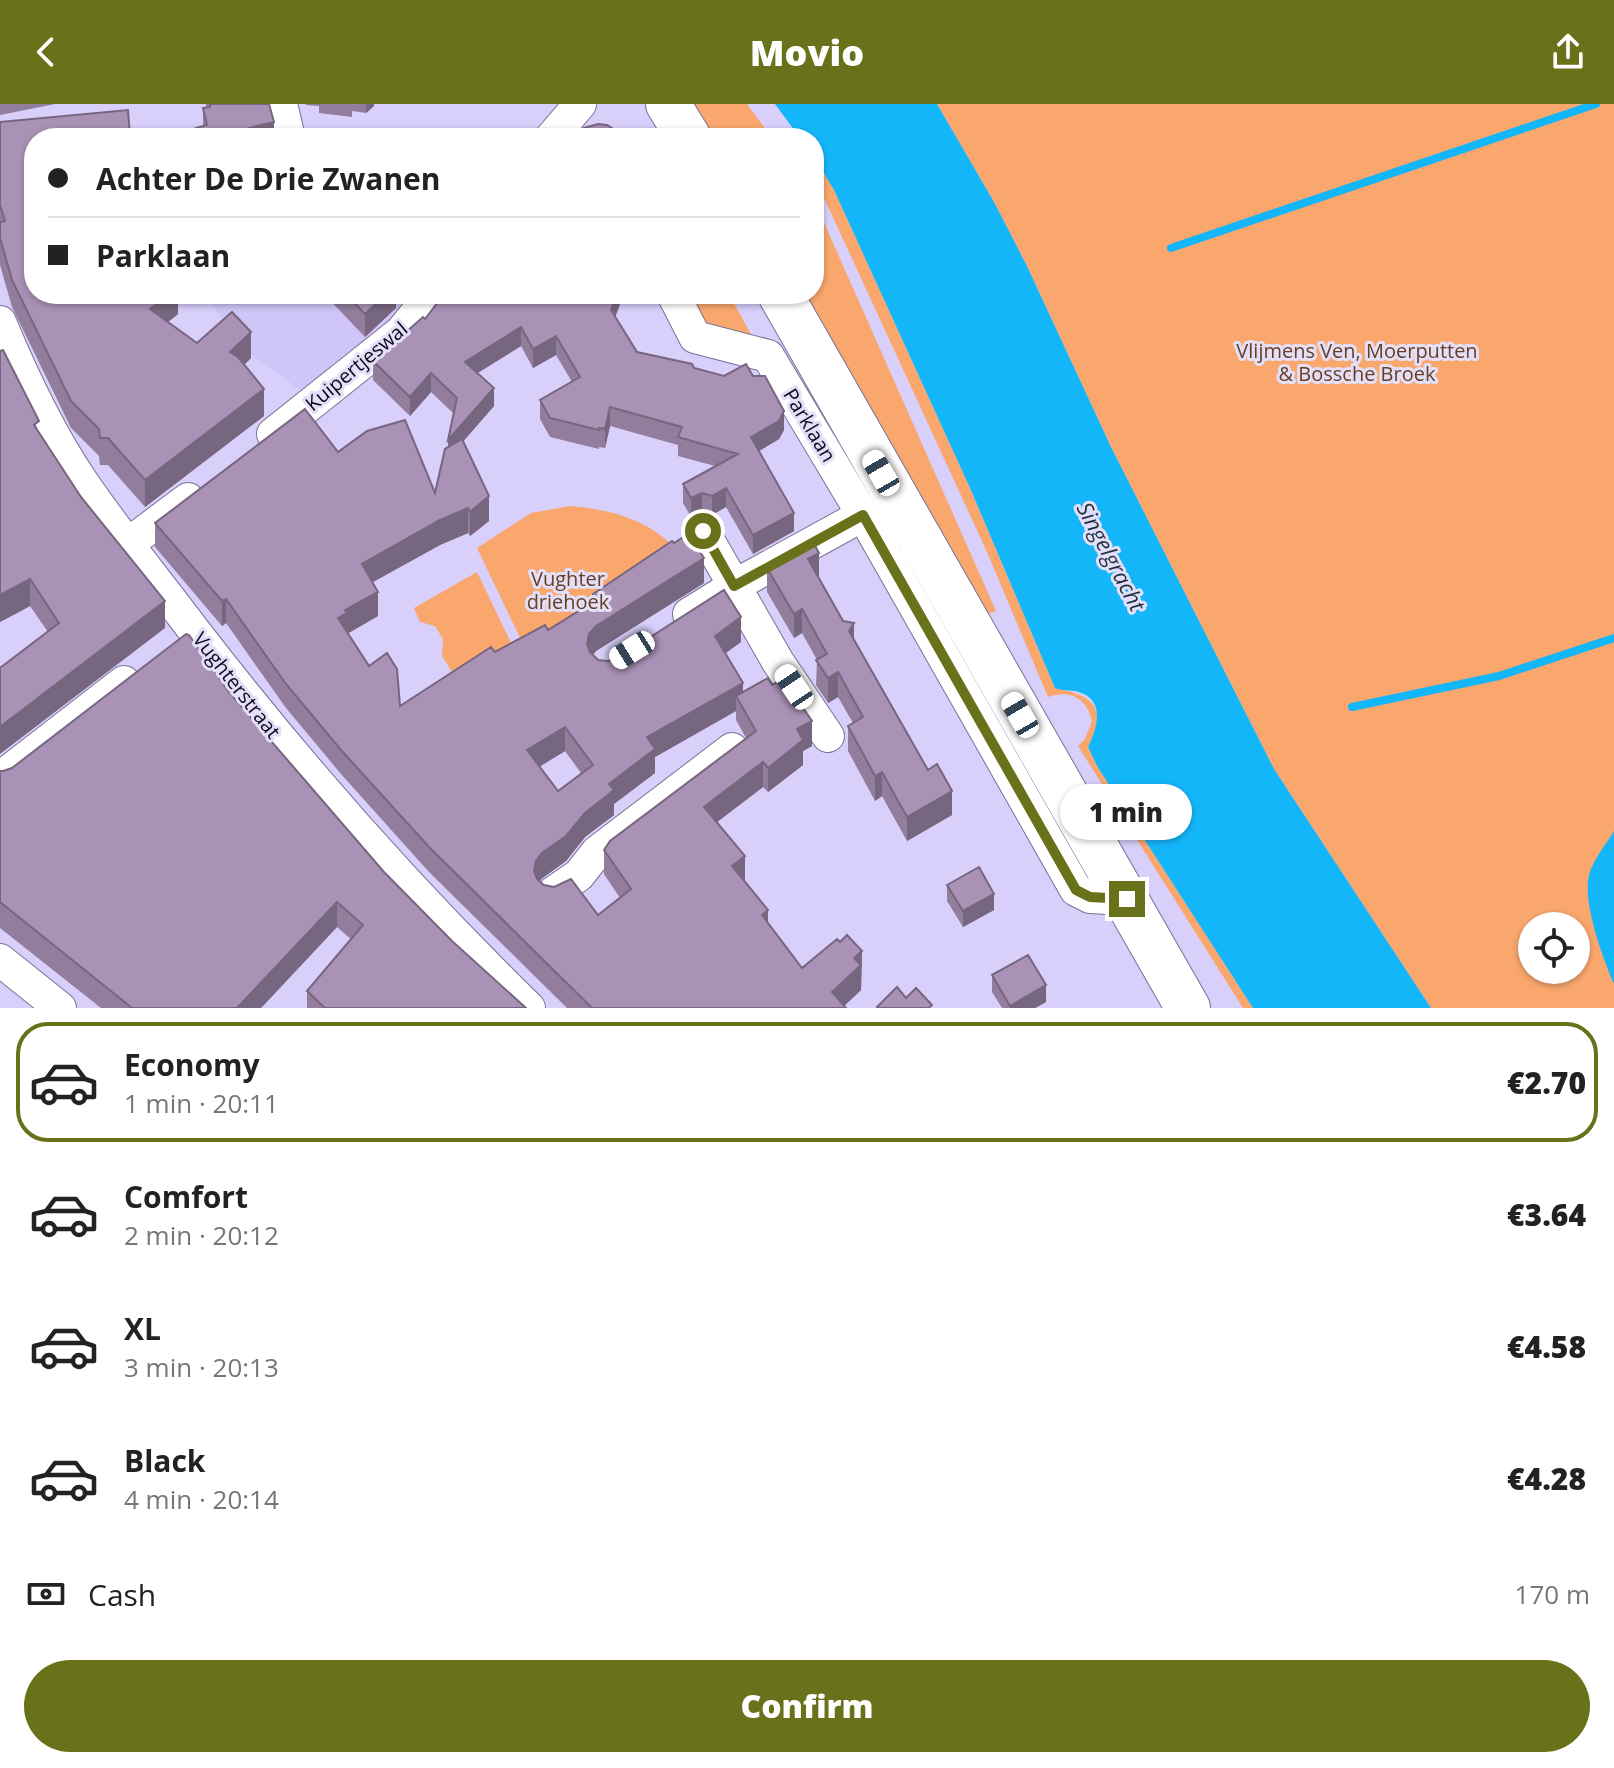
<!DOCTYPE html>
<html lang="en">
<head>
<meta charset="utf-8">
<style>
  body { margin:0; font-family:"Open Sans",sans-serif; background:#f2f2f2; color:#222; height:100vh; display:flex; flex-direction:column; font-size:30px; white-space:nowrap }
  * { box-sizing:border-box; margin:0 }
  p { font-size:26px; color:#767676 }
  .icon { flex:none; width:44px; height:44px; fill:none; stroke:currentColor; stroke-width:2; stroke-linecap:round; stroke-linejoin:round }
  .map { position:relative; height:904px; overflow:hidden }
  .drawer { display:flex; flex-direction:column; background:#fff; flex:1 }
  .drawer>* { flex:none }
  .guide { position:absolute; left:24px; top:24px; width:800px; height:176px; border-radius:32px; box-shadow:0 2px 6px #0004; display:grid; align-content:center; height:176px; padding:0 24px; background:#fff }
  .buttons { position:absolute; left:1518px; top:808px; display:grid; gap:16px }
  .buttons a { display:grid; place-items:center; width:72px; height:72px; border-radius:50%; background:#fff; box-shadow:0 2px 6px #0004; font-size:40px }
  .end { position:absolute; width:36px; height:36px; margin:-18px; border:10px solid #69721a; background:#fff; box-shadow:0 0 0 4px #fff }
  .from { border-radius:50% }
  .bubble { position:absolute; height:56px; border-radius:28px; background:#fff; box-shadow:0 2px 6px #0004; font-size:26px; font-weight:800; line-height:56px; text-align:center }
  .car { position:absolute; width:24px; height:48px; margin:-24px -12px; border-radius:10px; box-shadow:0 0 6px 2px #0007; background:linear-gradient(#fff 24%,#345 0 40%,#fff 0 76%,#345 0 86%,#fff 0) }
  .guide b { display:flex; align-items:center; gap:28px; height:76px; font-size:30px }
  .guide b+b { border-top:2px solid #e0e0e0 }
  .guide i { width:20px; height:20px; background:#222 }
  ul { padding:14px 0 0; list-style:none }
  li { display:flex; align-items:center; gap:24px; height:120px; margin:0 16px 12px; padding:0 8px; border:4px solid transparent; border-radius:32px }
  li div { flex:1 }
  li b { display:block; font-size:30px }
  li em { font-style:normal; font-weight:800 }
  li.current { border-color:#69721a }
  li>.icon { width:72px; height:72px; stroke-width:1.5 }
  .pay { display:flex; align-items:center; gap:20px; height:88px; padding:0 24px; font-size:30px }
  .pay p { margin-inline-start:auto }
  .button { display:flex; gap:16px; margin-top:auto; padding:16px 24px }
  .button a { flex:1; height:92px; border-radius:48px; background:#69721a; color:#fff; font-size:32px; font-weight:800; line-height:92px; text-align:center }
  header { display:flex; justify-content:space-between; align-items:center; height:104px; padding:0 24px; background:#69721a; color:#fff; font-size:36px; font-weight:800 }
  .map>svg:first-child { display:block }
</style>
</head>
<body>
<header><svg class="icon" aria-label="back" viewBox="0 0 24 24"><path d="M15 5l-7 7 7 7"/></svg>Movio<svg class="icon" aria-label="share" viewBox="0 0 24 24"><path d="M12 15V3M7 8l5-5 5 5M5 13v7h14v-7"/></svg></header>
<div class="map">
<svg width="1614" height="904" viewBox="0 0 1614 904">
  <rect width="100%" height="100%" fill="#d8cffa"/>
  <path fill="#d0c5f7" d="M 203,190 L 391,190 L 406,206 L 304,289 L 252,251 Z"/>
  <path fill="#f9a76d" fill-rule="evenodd" d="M 693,0 L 747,0 L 772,34 L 713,34 Z
    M 937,0 L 1614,0 L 1614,904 L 1431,904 L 1274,665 L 1111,343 L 1026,160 L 994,98 ZM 1532,822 L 1576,822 L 1576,866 L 1532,866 Z
    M 814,52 L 834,86 L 970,384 L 1055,584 C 1094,592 1108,603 1088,643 L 1097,662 L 1253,904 L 1243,904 L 1078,642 L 1085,635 L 1092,617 C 1087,594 1070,585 1048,593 L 987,448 L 814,72 Z
    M 814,96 L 996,507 L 985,511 L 802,190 L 814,190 Z
    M 691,190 L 729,190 L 753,234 L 710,227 Z
    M 570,402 C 609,405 651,416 676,446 L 558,526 L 521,536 L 477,444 L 531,409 Z
    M 477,468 L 513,543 L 457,576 L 442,552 L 443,535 L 435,522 L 420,518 L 414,504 Z"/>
  <path fill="#14b6fa" d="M 775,0 L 937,0 L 994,98 L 1026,160 L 1111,343 L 1274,665 L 1431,904 L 1253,904 L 1097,662 L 1088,643 C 1098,622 1106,594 1075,587 C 1067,586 1062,587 1055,584 L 970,384 L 834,86 L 814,52 L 814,34 L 800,34 Z
    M 1614,727 L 1614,880 C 1603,854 1579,792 1591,765 C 1596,752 1607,739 1614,727 Z"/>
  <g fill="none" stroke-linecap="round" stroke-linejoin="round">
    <path stroke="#14b6fa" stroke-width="8" d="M 1171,144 L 1596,0
      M 1352,603 L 1499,572 L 1614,534"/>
    <defs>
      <path id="street" d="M 281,0 L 289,34
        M 551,34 L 580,0
        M 673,190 L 695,233 L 768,252 L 863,411 L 1076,786 L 1090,793 L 1127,795
        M 0,218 C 23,274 49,329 83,379 C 117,429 156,476 192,524 C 296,659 407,785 529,904
        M 273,330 L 401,228 L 432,190
        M 703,427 L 778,558 L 828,632
        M 128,440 L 188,395
        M 689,510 L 734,482 L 863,411
        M 0,674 L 124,578
        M 553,789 L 579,771 L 597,748 L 732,645
        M 0,856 L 60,904"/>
      <path id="secondary" d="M 668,0 L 689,34
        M 780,190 L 1188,904"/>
    </defs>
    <use href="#street" stroke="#797098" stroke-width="34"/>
    <use href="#secondary" stroke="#797098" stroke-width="46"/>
    <use href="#street" stroke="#fff" stroke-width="32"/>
    <use href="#secondary" stroke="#fff" stroke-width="44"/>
  </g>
  <path fill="#927d9d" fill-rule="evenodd" d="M 0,0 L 55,0 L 0,11 Z
    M 206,0 L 269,0 L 274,34 L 196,34 L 196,24 L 203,22 L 203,4 L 206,4 Z
    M 306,0 L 374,0 L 374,2 L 366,9 L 352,7 L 352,13 L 319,9 L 319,2 L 306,1 Z
    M 128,6 L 130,34 L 34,34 L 178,193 L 178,210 L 168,218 L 197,239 L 251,254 L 244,261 L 264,312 L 145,403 L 108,361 L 100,361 L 99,352 L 71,324 L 12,203 L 0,161 L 0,18 Z
    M 324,190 L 396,190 L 396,204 L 365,233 Z
    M 444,190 L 624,190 L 615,213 L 637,248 L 694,264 L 784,326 L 779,335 L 759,347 L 794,427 L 753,450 L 726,403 L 712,411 L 702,408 L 691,413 L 683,399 L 683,380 L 715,362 L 678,352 L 678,341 L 610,322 L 605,344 L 599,343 L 599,345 L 550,333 L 540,315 L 540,296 L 572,278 L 556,251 L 533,264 L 521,242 L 477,269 L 494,302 L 463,337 L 489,417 L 470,432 L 468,429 L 440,441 L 373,478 L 378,512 L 348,529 L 369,562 L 400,602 L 495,548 L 548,526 L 704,479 L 596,547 L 593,551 L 598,556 L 608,557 L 741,538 L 725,549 L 743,588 L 812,642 L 803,647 L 803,661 L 768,688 L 763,683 L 717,718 L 744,777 L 768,818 L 802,864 L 840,838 L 862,847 L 861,886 L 844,902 L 846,904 L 567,904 L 429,768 L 341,670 L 286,604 L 226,519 L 222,522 L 155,443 L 155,419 L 338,348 L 435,389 L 448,343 L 454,310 L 431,288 L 410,312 L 373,276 L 373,257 L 425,215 ZM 736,607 L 736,616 L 746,634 L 604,746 L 604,770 L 620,794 L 598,811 L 544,781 L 539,777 L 566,757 L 585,733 L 614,711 L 614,700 L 655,669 L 655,653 ZM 565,647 L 581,669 L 558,687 L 539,663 Z
    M 0,247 L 39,328 L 165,524 L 48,528 L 30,502 L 0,518 Z
    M 771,459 L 819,473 L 952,711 L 907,737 L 882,692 L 875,697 L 848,647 L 848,622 L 853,619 L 838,593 L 828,599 L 816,581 L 817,556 L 802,529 L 794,534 L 767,488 L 767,464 L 771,462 Z
    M 228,587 L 384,768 L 452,837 L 526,904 L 307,904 L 307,887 L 351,835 L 337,823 L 261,904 L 101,904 L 0,824 L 0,667 L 3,667 Z
    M 947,781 L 994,806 L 963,823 L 947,797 Z
    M 992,871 L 1046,898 L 1035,904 L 1002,904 L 992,888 Z"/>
  <path fill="#77667f" d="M 366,0 L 374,0 L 374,2 L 366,9 Z
    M 274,18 L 274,34 L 249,34 L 249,24 Z
    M 169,190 L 184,190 L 178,193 L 178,210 L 150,232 L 150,205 Z
    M 386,190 L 396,190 L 396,204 L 365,233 L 365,210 Z
    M 617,190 L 624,190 L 611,224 L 611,206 Z
    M 521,223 L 521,242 L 465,277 L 465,258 Z
    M 251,228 L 251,254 L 230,275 L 230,248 Z
    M 556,232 L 556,251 L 533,264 L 533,245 Z
    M 431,269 L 431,288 L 410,312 L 410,293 Z
    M 494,284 L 494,302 L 448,355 L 448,336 Z
    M 264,285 L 264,312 L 145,403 L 145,376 Z
    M 610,303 L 610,322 L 605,344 L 605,325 Z
    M 784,307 L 784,326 L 779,335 L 751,352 L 751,333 Z
    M 726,384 L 726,403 L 712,411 L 712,392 Z
    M 702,389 L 702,408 L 691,413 L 691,394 Z
    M 489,392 L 489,417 L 470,432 L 470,408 Z
    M 468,404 L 468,429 L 440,441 L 362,484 L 362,460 L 440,416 Z
    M 794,409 L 794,427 L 753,450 L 753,431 Z
    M 819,449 L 819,473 L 808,479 L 808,455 Z
    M 704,454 L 704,479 L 596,547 L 589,555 L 587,540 L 589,530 L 596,522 Z
    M 30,475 L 30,502 L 0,518 L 0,491 Z
    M 378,488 L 378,512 L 347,530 L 338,514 L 345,506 Z
    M 226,495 L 226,519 L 222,522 L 222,497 Z
    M 165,497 L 165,524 L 0,650 L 0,623 Z
    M 802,505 L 802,529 L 794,534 L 794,510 Z
    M 741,513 L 741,538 L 715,557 L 715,532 Z
    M 854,519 L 854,543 L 849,527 Z
    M 838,568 L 838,593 L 828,599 L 828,574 Z
    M 743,579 L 743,603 L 736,592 L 736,607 L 655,653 L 655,669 L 614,700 L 614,711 L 585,733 L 566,757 L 542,774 L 536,782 L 534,767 L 536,757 L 609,680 L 647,633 Z
    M 812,617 L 812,642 L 803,647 L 803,661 L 768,688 L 768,664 L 797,625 Z
    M 565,623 L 565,647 L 527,670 L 527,646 Z
    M 763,658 L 763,683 L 704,728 L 704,703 Z
    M 882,668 L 882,692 L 875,697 L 875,672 Z
    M 952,687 L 952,711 L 907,737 L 907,713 Z
    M 745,752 L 745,777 L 732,762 Z
    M 994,790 L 994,806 L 963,823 L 963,807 Z
    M 337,798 L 337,823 L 261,904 L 237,904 Z
    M 768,806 L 768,830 L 762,811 Z
    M 862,847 L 861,886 L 842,904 L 832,888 L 854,854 Z
    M 1046,881 L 1046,898 L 1035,904 L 1010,904 L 1010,902 Z"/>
  <path fill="#aa91b6" stroke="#77667f" stroke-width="2" fill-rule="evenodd" d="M 210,0 L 269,0 L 274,18 L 249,24 L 258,34 L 200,34 L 196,24 L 207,21 L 203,4 L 210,3 Z
    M 128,6 L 130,32 L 116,34 L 34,34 L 34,190 L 169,190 L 150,205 L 197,239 L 232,208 L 251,228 L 230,248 L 238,253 L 264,285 L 145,376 L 108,334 L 100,334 L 99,325 L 71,297 L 12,176 L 0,134 L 0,118 L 5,117 L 0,101 L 0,18 Z
    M 598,20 L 607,21 L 621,30 L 624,34 L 575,34 L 584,24 Z
    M 346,190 L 386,190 L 365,210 Z
    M 444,190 L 617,190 L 611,206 L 637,248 L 692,260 L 694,264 L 724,272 L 746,260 L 753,272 L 765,272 L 784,307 L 779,317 L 751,333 L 794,409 L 753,431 L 726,384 L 712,392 L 702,389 L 691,394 L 683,380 L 738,350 L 678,333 L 682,323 L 610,303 L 605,325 L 599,324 L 599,326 L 550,314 L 540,296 L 580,273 L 556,232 L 533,245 L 521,223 L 465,258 L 494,284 L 448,336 L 457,294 L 431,269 L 410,293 L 373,257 L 423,213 L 425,215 Z
    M 3,246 L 39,317 L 34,321 L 81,393 L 165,497 L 0,623 L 0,564 L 59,519 L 30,475 L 0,491 L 0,247 Z
    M 305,305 L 338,348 L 367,327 L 405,316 L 435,389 L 445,345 L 462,335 L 489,392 L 470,408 L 468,404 L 440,416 L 362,460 L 378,488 L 345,506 L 347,509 L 338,514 L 369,562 L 387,549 L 397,565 L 400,602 L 491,543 L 495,548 L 545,521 L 548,526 L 593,498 L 593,490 L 672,437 L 674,439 L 688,430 L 704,454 L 596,522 L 589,530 L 587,540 L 590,548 L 598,556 L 608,557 L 616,555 L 724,486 L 741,513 L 715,532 L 743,579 L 647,633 L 655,645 L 609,680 L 614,686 L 585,709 L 566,732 L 542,749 L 536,757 L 534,767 L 537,775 L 544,781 L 554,783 L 571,775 L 598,811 L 631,785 L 604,746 L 610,737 L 756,627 L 736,592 L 768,574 L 772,581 L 783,575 L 812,617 L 797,625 L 803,636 L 768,664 L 763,658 L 704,703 L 745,752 L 732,762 L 768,806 L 762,811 L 802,864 L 837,835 L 840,838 L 847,831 L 862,847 L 854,854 L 861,861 L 832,888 L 846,904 L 592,904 L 429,743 L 341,646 L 286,580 L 226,495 L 222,497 L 155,419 ZM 565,623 L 593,661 L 558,687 L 527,646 Z
    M 812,436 L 819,449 L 808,455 L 843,517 L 854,519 L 849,527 L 928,666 L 937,660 L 952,687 L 907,713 L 882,668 L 875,672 L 848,622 L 863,613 L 838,568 L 828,574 L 816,556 L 827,550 L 802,505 L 794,510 L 767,464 L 773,461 L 771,459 Z
    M 186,530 L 189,531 L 228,587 L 384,768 L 452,837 L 526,904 L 325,904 L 307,887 L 363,821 L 337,798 L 237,904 L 132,904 L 0,798 L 0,667 L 3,667 L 12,664 Z
    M 979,763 L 994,790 L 963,807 L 947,781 Z
    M 1028,851 L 1046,881 L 1010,902 L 992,871 Z
    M 897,883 L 906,894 L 916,884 L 932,901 L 929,904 L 878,904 L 877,903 Z"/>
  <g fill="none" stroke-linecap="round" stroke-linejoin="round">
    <path stroke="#69721a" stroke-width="10" d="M 703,427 L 734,482 L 863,411 L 1076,786 L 1090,793 L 1127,795"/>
  </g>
  <g text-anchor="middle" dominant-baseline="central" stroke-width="6" stroke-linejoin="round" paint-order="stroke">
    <g font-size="20" fill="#673e1f" stroke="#e4dff9">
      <text x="1357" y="246">Vlijmens Ven, Moerputten<tspan x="1357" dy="23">&amp; Bossche Broek</tspan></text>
      <text x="568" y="474">Vughter<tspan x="568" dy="23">driehoek</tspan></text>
    </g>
    <g font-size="20" fill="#0f0b1a" stroke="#e4dff9">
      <text transform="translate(356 262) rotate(-40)">Kuipertjeswal</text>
      <text transform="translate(810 321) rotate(59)">Parklaan</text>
      <text transform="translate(237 581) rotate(52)">Vughterstraat</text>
    </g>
    <g font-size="22" font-style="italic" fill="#1b313e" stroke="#e4dff9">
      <text transform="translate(1112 452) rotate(62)">Singelgracht</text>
    </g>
  </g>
</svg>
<div class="buttons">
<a><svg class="icon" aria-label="locate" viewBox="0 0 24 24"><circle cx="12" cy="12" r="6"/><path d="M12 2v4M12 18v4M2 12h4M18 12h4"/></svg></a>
</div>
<i class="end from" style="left:703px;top:427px"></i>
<i class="end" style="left:1127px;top:795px"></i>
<div class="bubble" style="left:1060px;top:680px;width:132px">1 min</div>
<i class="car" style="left:881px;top:369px;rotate:330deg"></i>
<i class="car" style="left:632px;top:546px;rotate:238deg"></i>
<i class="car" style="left:794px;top:583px;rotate:326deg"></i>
<i class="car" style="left:1020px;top:611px;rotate:330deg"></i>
<div class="guide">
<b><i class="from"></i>Achter De Drie Zwanen</b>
<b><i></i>Parklaan</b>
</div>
</div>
<section class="drawer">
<ul>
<li class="current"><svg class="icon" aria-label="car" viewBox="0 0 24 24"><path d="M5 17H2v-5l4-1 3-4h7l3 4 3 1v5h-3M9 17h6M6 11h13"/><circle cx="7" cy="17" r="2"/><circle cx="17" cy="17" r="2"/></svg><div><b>Economy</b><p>1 min · 20:11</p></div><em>€2.70</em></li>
<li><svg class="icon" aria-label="car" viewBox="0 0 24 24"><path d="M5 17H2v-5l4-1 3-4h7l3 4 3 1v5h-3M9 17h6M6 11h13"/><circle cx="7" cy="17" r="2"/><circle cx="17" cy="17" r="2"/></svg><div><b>Comfort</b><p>2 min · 20:12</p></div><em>€3.64</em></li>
<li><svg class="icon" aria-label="car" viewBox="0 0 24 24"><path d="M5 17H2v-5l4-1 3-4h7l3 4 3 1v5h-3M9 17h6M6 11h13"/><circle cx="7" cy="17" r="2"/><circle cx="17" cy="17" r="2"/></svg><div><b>XL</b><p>3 min · 20:13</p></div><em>€4.58</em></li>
<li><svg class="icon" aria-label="car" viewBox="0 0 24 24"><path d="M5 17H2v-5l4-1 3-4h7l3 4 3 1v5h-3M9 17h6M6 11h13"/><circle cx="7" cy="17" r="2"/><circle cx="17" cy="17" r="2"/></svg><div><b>Black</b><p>4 min · 20:14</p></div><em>€4.28</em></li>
</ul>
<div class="pay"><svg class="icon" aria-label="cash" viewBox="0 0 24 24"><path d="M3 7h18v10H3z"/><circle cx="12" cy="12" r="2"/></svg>Cash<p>170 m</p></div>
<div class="button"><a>Confirm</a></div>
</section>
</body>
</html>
